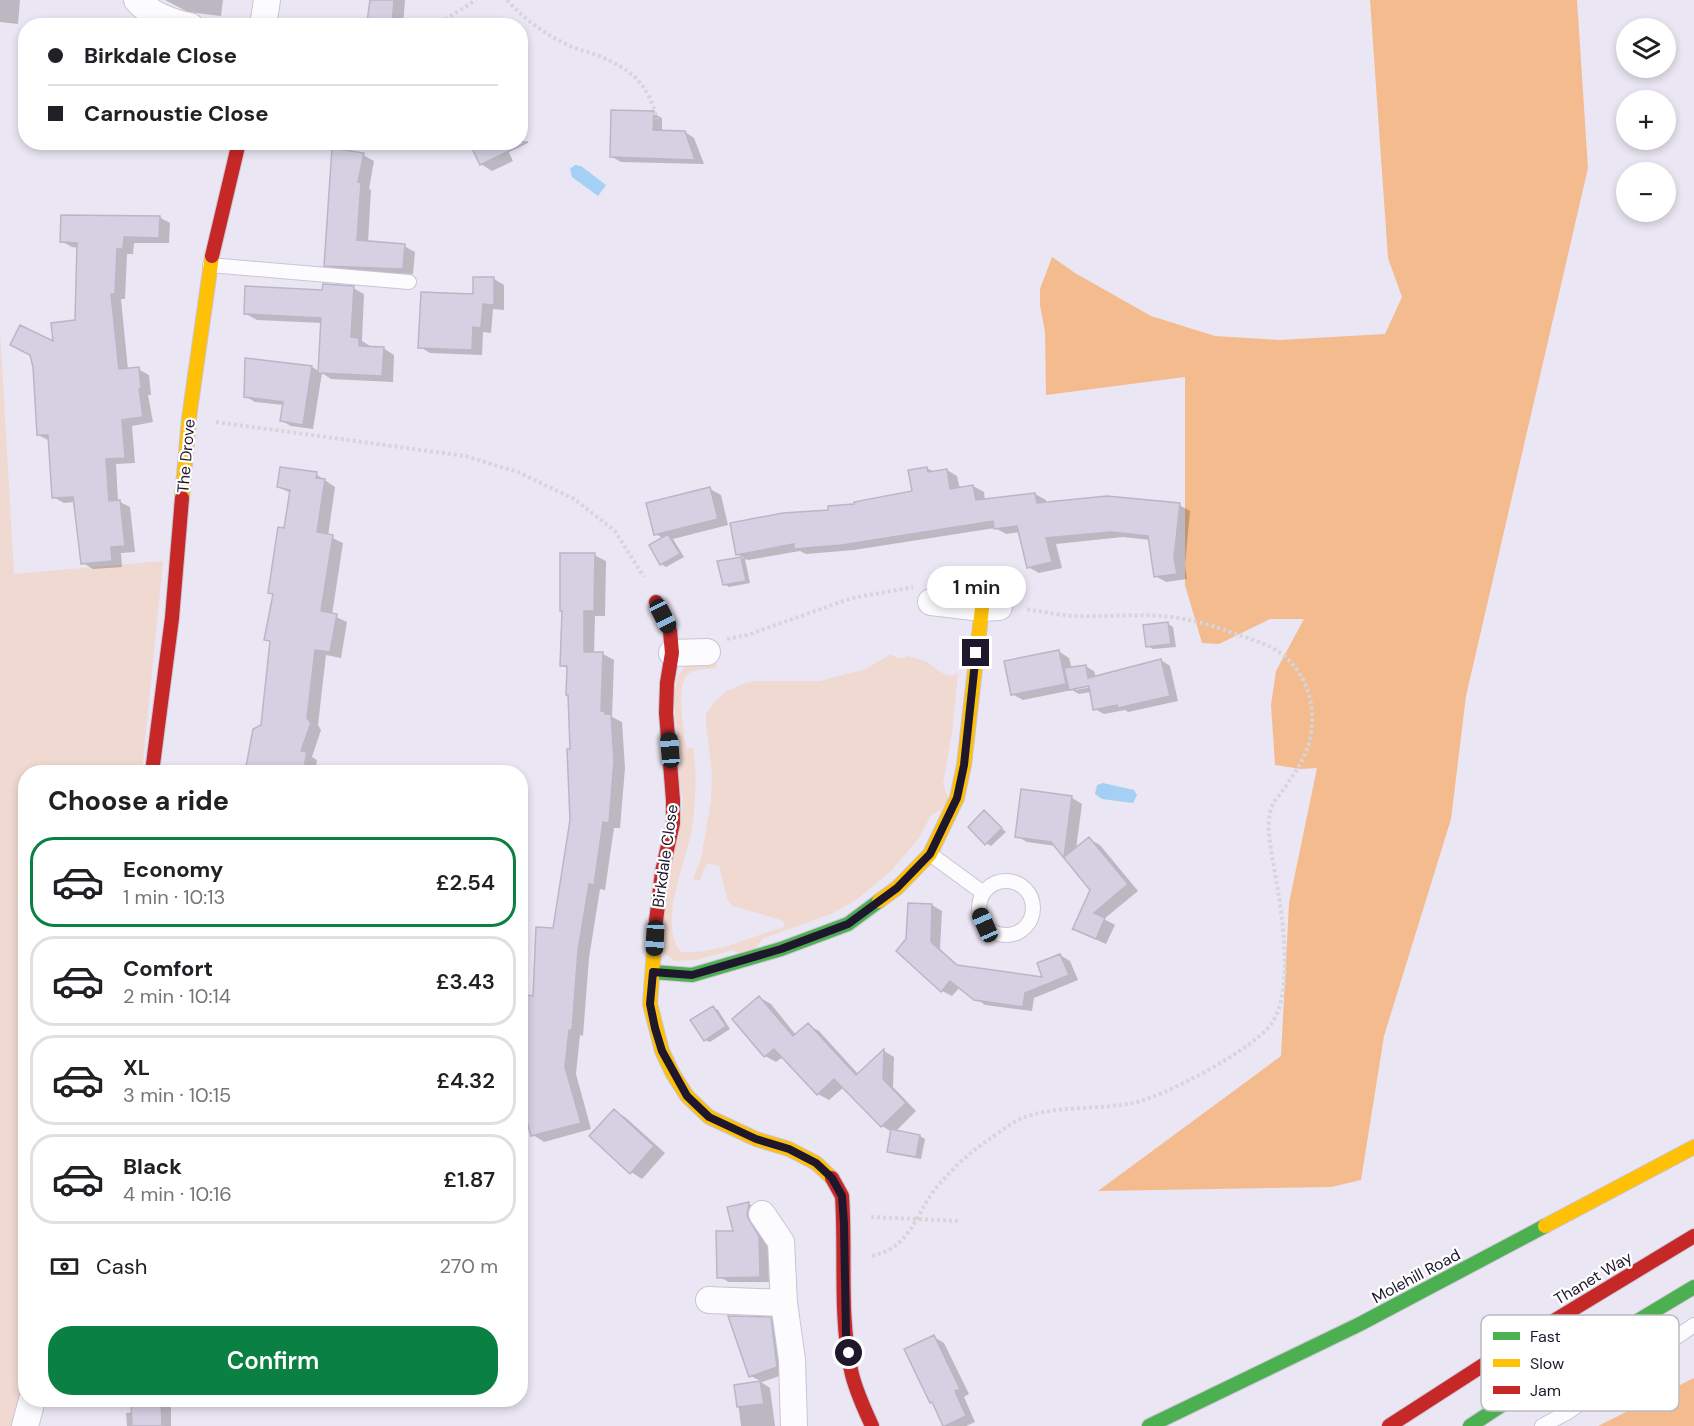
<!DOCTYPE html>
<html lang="en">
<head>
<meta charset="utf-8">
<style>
  body { margin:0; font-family:"DM Sans",sans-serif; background:#f6f6f6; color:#202124; height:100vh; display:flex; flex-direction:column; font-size:22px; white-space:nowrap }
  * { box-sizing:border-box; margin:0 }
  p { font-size:20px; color:#757577 }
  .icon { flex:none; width:33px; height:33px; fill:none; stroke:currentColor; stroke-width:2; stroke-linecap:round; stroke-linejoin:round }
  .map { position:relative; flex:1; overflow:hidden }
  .drawer { position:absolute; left:18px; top:765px; width:510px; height:642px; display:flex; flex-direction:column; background:#fff; border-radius:24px; box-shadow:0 3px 9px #0003 }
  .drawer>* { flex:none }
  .top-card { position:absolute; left:18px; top:18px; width:510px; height:132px; border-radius:24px; box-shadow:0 3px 9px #0003; display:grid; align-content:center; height:132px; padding:0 30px; background:#fff }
  .fabs { position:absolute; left:1616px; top:18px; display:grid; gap:12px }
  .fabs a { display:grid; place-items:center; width:60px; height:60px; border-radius:50%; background:#fff; box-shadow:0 3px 9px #0003; font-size:30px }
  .end { position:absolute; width:27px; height:27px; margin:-14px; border:8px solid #1f182d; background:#fff; box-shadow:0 0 0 3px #fff }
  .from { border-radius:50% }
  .bubble { position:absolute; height:42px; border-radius:21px; background:#fff; box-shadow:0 3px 9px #0003; font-size:20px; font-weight:600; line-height:42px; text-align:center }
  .car { position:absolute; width:18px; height:36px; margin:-18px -9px; border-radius:8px; box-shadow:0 0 4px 2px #0007; background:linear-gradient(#222 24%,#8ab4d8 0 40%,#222 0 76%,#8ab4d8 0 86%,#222 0) }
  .top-card b { display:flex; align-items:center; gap:21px; height:57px; font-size:22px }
  .top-card b+b { border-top:2px solid #e0e0e0 }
  .top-card i { width:15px; height:15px; background:#202124 }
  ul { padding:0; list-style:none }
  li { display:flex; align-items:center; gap:18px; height:90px; margin:0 12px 9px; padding:0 18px; border:3px solid #e0e0e0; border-radius:24px }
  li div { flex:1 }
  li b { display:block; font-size:22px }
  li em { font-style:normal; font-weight:600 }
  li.current { border-color:#0b8043 }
  li>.icon { width:54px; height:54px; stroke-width:1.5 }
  h2 { padding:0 30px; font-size:27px; line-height:72px }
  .pay { display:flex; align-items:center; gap:15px; height:66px; padding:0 30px; font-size:22px }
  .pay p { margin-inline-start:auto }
  .primary-button { display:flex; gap:12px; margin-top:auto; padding:12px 30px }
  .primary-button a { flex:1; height:69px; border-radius:24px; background:#0b8043; color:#fff; font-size:24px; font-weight:600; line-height:69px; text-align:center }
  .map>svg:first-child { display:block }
</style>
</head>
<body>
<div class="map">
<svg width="1694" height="1426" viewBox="0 0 1694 1426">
  <rect width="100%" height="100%" fill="#eae6f3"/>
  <path fill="#efd9d0" d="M 0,330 L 14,574 L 163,561 L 142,772 L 26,772 L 26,1400 L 21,1426 L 0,1426 Z
    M 715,640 L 717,668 C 708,669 696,668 688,674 C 676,684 683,726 685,741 L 687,748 L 693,748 C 697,775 696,801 692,827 C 687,860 657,924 681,952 C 717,955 750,937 784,927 L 785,924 L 781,920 L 733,906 L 728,901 L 719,866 L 709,863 L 706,865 L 700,880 L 693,879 L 701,859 L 711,801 L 712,774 L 706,723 L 706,714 L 715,701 L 727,691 L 746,683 L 758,681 L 820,681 L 866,669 L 891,654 C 896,658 902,660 908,656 C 913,658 922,659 927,662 C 936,668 947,681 958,673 L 952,732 L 943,783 L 948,798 L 945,808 L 931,815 L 919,838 L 891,871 L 856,900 L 831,914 L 764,938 C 751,950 755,961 733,950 L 696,960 L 675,961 L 663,952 L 658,942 L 660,904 L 664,877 L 680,821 L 683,799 L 682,793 L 674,785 L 672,778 L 674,771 L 682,761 C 678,742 667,684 683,669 C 689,662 701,663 710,663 L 708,641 Z"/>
  <path fill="#f4bb8f" d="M 1370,0 L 1577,0 L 1588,168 L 1466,696 L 1451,819 L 1384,1036 L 1361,1180 L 1331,1187 L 1098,1191 L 1281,1056 L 1289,903 L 1317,768 L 1301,769 L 1275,765 L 1271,705 L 1276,671 L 1304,619 L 1270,619 L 1219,644 L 1202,643 L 1185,585 L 1185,377 L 1046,395 L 1045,332 L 1040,305 L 1040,289 L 1052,257 L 1075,273 L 1151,316 L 1215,336 L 1279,340 L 1385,334 L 1402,297 L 1388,258 Z
    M 1694,1378 L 1694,1426 L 1598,1426 Z"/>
  <path fill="#a3d0f4" d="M 575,165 L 581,166 L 606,185 L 598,196 L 572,177 L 570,169 Z
    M 1103,783 L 1134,790 L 1137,795 L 1133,803 L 1102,799 L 1095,794 L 1097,785 Z"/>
  <path fill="#0003" fill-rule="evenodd" d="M 0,0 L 20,0 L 18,24 L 0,22 Z
    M 165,0 L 223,0 L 221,16 L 188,12 Z
    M 371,0 L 405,0 L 403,26 L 376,26 L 369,21 Z
    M 653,113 L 662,118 L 662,132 L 685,132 L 694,138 L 704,164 L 621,162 L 612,157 Z
    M 504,142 L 513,161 L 492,171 L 481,164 Z
    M 363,155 L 374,161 L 369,189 L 371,190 L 368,243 L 404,246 L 415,252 L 413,274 L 336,271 L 326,265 Z
    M 159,217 L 170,223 L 169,243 L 134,243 L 133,254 L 127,254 L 125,299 L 121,299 L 128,370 L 138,369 L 149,375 L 151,395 L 148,395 L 153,422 L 132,426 L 135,463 L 116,464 L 118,501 L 130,507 L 135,552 L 121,553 L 122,567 L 93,569 L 83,563 L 75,502 L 64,503 L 53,497 L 50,441 L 38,435 L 55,344 L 76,322 L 79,248 L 72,247 L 61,241 Z
    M 494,279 L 504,285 L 504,310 L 493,309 L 491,333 L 483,332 L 482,355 L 430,353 L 420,347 Z
    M 353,288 L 364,294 L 362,341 L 370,346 L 370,348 L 383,348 L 394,355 L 393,382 L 331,379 L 322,373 L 313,429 L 291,426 L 282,421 L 284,405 L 255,402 L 245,396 L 247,360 L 312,367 L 320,372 L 322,323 L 257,320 L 246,314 L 324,291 Z
    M 927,468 L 934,472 L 947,470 L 957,476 L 960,489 L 973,486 L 984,492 L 985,501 L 1035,494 L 1046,500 L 1046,504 L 1179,505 L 1190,511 L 1185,565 L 1187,579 L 1166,582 L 1155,576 L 1150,540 L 1123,537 L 1056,544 L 1062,568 L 1039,573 L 1028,567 L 1020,532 L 1006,534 L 995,528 L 854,550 L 806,554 L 800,551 L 748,560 L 745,559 L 750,583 L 729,587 L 724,584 L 719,562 L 744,558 L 737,554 L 829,511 L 913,493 Z
    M 316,474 L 335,487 L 328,536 L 343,543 L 332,615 L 347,622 L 341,658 L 326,655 L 318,725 L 321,730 L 312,757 L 317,760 L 315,772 L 246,772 L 254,730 L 262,726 L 271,642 L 266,639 L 291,493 L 278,487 Z
    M 710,489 L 721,495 L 728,525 L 673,539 L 684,557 L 666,567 L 661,564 L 663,538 L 655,534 Z
    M 594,555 L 606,561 L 605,616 L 595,616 L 594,654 L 603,654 L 614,660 L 612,717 L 622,722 L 625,768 L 620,828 L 614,828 L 605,890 L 600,889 L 589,958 L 583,1036 L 580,1035 L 576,1074 L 591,1129 L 544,1142 L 533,1135 L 535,997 L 554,930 L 572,821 L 568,669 L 562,665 Z
    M 1168,624 L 1173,627 L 1176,647 L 1153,649 L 1147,646 Z
    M 1058,651 L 1069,658 L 1072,669 L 1085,666 L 1094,671 L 1096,677 L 1161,660 L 1170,666 L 1178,701 L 1128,712 L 1125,710 L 1104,714 L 1095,709 L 1091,692 L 1079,694 L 1072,690 L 1023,700 L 1012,694 ZM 1096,683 L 1096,686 L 1076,690 L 1076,687 Z
    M 1022,791 L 1072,798 L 1082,804 L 1076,849 L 1089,839 L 1100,845 L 1138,891 L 1104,919 L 1115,925 L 1106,944 L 1074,930 L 1092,890 L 1056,846 L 1027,842 L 1016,836 Z
    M 984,812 L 1006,832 L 991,846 L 986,843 Z
    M 932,905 L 942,911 L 940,949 L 960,967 L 1044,979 L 1060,955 L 1070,961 L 1078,980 L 1034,998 L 1032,1011 L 985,1005 L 960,987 L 952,996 L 942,991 L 898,951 Z
    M 760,998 L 771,1004 L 796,1035 L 808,1025 L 819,1031 L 859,1075 L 884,1051 L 894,1057 L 893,1087 L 916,1111 L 895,1132 L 920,1136 L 925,1139 L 921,1159 L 893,1154 L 888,1151 L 892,1132 L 882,1126 L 844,1087 L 829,1100 L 818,1094 L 783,1057 L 776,1062 L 765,1056 Z
    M 713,1008 L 718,1010 L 730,1029 L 710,1042 L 705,1040 Z
    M 614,1111 L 625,1117 L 665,1153 L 642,1179 L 631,1172 Z
    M 749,1204 L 758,1209 L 768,1242 L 769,1282 L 729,1282 L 719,1277 L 734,1233 L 729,1208 Z
    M 770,1319 L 782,1325 L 788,1373 L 762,1382 L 751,1376 Z
    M 934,1337 L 944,1343 L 969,1394 L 964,1397 L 975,1422 L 966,1426 L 945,1426 L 935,1405 L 931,1402 Z
    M 761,1382 L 770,1388 L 775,1426 L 741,1426 L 736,1386 Z
    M 132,1400 L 185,1400 L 185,1406 L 171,1406 L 171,1426 L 127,1426 L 126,1413 L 133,1412 Z"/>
  <path fill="#d5d0e2" stroke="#bbb6c6" stroke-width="1.5" d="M 370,0 L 394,0 L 392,25 L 367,22 Z
    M 611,110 L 654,111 L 653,130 L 685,131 L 695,160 L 610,157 Z
    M 469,142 L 528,142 L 480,165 Z
    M 332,148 L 364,153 L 358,182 L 361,183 L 357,240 L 405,244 L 403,269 L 324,266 Z
    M 61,215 L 160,216 L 159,238 L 124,237 L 123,249 L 117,249 L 115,294 L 111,294 L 119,369 L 139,367 L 141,389 L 139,389 L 143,417 L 122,420 L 125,458 L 106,459 L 109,501 L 120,500 L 125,546 L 111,547 L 112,561 L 81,564 L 73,497 L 52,498 L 48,435 L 37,435 L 33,367 L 30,355 L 10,345 L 20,325 L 53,341 L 51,323 L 75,320 L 77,243 L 60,242 Z
    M 473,277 L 494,277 L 494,305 L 483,304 L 481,328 L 473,327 L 472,350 L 418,348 L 421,292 L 473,294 Z
    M 323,284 L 354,286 L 351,337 L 359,338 L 359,346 L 384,347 L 382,376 L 318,373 L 321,318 L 244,314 L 245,286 L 322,290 Z
    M 245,358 L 312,366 L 303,425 L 280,421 L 283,402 L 244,397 Z
    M 280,467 L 317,472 L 316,478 L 325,479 L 317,532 L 333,535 L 321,611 L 337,614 L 330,652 L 315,650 L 307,718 L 311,723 L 301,751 L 307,752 L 303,772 L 245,772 L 253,729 L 261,725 L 270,641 L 264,640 L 273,594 L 268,593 L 278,527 L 284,528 L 290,490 L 277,487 Z
    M 927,467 L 928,472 L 947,469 L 950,489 L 973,485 L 976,500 L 1035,493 L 1037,503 L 1107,496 L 1180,503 L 1174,558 L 1177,574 L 1154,577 L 1148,536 L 1111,532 L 1046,538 L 1052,562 L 1027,568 L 1017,526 L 994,529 L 993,521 L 842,545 L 794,549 L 794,544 L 736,555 L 730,523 L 783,513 L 828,510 L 828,506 L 854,504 L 854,502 L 912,491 L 908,470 Z
    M 710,487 L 718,519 L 654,535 L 646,503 Z
    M 668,534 L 680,554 L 660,565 L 649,545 Z
    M 560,553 L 595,553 L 594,611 L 584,611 L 584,652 L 603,652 L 601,711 L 605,711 L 605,714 L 611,714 L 614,761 L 609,823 L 603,822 L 594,885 L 589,884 L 578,951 L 572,1030 L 569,1030 L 565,1067 L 581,1123 L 531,1136 L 520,1097 L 520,994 L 533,996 L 536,927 L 553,928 L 570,820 L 567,749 L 570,749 L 568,695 L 566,695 L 567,666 L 560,666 L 562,611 L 560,611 Z
    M 741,557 L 746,581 L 723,585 L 717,561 Z
    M 1168,622 L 1171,644 L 1146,647 L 1143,625 Z
    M 1059,650 L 1066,684 L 1011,695 L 1004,661 Z
    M 1161,659 L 1170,696 L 1118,708 L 1117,705 L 1093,710 L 1089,686 L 1069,690 L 1064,668 L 1086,665 L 1088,678 Z
    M 1021,789 L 1072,796 L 1064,857 L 1089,837 L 1128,884 L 1094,913 L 1105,918 L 1096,939 L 1073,929 L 1072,930 L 1090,890 L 1051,842 L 1015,837 Z
    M 984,810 L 1002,828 L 985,845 L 968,827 Z
    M 908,903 L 932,904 L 931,942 L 957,965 L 1042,977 L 1037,963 L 1060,954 L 1069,975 L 1025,993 L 1023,1007 L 974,1000 L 950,981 L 941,992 L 896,951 L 906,939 Z
    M 759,996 L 793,1036 L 808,1023 L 856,1075 L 884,1049 L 883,1079 L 906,1103 L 881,1127 L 834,1079 L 817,1095 L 774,1049 L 764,1057 L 732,1019 Z
    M 713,1006 L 726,1026 L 704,1041 L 690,1020 Z
    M 614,1109 L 654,1146 L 630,1174 L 589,1136 Z
    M 891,1129 L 920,1135 L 916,1157 L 887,1152 Z
    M 749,1202 L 747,1216 L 759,1236 L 760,1277 L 717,1278 L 716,1231 L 733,1231 L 727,1207 Z
    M 728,1316 L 771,1317 L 777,1367 L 749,1377 Z
    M 934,1335 L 960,1389 L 955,1391 L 966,1416 L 945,1426 L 943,1426 L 932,1402 L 930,1403 L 904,1349 Z
    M 760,1381 L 764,1404 L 737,1407 L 734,1385 Z
    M 131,1400 L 161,1400 L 162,1426 L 132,1426 Z"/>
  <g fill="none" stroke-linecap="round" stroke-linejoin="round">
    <defs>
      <path id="lane" d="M 210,265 L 409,282
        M 930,854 L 982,892
        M979 908a27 27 0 1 1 54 0a27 27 0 1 1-54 0Z
        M 1542,1426 L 1568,1412 L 1694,1325"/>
      <path id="street" d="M 137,0 C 148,13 172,23 190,26
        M 263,26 L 267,0
        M 931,602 L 982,608 L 999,607
        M 672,653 L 707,652
        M 762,1214 L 781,1242 L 784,1303 L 792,1360 L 794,1426
        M 709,1300 L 784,1303
        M 25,1426 L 32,1400"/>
      <path id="fast" d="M 653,972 L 692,975 L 781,949 L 848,924 L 879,901
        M 1149,1426 L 1360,1324 L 1545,1226
        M 1470,1426 L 1546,1376 L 1694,1287"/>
      <path id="slow" d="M 182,498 L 189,418 L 212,256
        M 879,901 L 897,888 L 930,854 L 957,798 L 964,765 L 982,608
        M 656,921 L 650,1004 L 662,1051 L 673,1074 L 687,1096 L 709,1117 L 756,1139 L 789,1149 L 816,1163 L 832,1178
        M 1545,1226 L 1694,1147"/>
      <path id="jam" d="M 212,256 L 239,142
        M 656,602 L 670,631 L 672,653 L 667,683 L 666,713 L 673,800 L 673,823 L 662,872 L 656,921
        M 152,772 L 172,618 L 182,498
        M 832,1178 L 842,1196 C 846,1253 839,1314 851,1370 C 855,1390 864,1408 872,1426
        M 1389,1426 L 1519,1342 L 1694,1236"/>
    </defs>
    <use href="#lane" stroke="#cac4d5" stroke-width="16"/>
    <use href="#street" stroke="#cac4d5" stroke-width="28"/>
    <use href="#fast" stroke="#cac4d5" stroke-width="16"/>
    <use href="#slow" stroke="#cac4d5" stroke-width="16"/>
    <use href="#jam" stroke="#cac4d5" stroke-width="16"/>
    <path stroke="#d6d5da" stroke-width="4" stroke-dasharray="3 3" stroke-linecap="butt" d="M 507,0 C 525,20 546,35 570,46 C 579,50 588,52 597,55 C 631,69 648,83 657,119
      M 435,26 L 476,0
      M 216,422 L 465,456 L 518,472 L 574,499 L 615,531 L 644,577
      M 727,639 L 747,635 L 852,598 L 913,587
      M 871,1217 L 959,1221
      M 872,1256 C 911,1247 914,1216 936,1188 C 952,1169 971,1151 991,1138 C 1001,1131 1014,1121 1025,1117 C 1059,1105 1098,1110 1133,1103 C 1166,1096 1245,1053 1268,1028 C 1300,992 1278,894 1271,849 C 1269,836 1267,822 1271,809 C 1273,802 1279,796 1283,790 C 1295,773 1308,755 1311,734 C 1316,701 1305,669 1276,650 C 1265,643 1250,639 1239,635 C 1218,627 1194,620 1172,617 C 1140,613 1107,617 1075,616 C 1058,615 1041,611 1024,609"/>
    <use href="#lane" stroke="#fcfbfd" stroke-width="14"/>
    <use href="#street" stroke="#fcfbfd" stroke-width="26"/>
    <use href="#fast" stroke="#4caf50" stroke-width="14"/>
    <use href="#slow" stroke="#ffc107" stroke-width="14"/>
    <use href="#jam" stroke="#c62828" stroke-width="14"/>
  </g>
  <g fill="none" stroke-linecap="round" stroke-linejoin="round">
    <path stroke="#1f182d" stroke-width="8" d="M 849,1353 L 846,1334 L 844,1224 L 842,1196 L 832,1178 L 816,1163 L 789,1149 L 756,1139 L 709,1117 L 687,1096 L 662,1051 L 655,1028 L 650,1004 L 653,972 L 692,975 L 781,949 L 848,924 L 897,888 L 930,854 L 957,798 L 964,765 L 976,653"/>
  </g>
  <g text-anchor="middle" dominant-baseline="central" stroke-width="4.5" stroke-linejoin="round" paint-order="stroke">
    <g font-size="16" fill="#1f182d" stroke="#fff">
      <text transform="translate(186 456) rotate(-85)">The Drove</text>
      <text transform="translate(665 856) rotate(-82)">Birkdale Close</text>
      <text transform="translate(1416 1276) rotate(-28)">Molehill Road</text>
      <text transform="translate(1593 1278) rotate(-31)">Thanet Way</text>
    </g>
  </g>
  <rect x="1481" y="1315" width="198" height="96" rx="9" fill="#fff" stroke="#bcbac0" stroke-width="1.5"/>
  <rect x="1493" y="1332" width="27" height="8" fill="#4caf50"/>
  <rect x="1493" y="1359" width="27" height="8" fill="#ffc107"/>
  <rect x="1493" y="1386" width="27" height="8" fill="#c62828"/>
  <g font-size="16" fill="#1f182d">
    <text x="1530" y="1342">Fast</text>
    <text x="1530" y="1369">Slow</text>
    <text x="1530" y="1396">Jam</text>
  </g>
</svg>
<div class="fabs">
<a><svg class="icon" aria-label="layers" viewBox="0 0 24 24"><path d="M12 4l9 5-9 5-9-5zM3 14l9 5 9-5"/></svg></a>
<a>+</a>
<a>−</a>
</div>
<i class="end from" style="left:849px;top:1353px"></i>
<i class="end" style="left:976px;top:653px"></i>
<div class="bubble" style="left:927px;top:566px;width:99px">1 min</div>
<i class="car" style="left:663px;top:616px;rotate:153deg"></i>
<i class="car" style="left:670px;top:750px;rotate:355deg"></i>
<i class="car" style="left:985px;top:925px;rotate:336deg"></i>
<i class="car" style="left:655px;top:938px;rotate:183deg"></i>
<div class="top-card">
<b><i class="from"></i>Birkdale Close</b>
<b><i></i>Carnoustie Close</b>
</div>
<section class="drawer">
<h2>Choose a ride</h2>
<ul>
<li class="current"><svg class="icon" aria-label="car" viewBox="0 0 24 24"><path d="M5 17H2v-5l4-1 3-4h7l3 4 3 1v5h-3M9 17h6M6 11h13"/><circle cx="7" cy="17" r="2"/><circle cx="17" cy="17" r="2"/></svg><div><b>Economy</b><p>1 min · 10:13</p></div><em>£2.54</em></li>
<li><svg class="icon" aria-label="car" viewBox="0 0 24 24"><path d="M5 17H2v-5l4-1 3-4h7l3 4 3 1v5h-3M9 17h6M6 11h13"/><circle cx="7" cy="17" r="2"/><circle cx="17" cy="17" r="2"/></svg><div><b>Comfort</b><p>2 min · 10:14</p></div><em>£3.43</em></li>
<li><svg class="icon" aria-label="car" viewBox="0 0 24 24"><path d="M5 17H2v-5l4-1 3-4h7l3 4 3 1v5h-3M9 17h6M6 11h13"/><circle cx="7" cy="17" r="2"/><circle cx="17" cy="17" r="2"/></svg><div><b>XL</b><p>3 min · 10:15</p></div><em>£4.32</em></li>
<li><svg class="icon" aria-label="car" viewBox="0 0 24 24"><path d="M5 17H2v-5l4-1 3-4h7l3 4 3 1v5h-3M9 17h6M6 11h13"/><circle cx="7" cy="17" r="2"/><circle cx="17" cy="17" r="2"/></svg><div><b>Black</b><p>4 min · 10:16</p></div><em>£1.87</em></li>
</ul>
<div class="pay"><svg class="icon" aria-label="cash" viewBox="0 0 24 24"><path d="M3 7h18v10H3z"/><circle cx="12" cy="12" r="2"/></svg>Cash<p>270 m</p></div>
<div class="primary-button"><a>Confirm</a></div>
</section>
</div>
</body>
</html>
